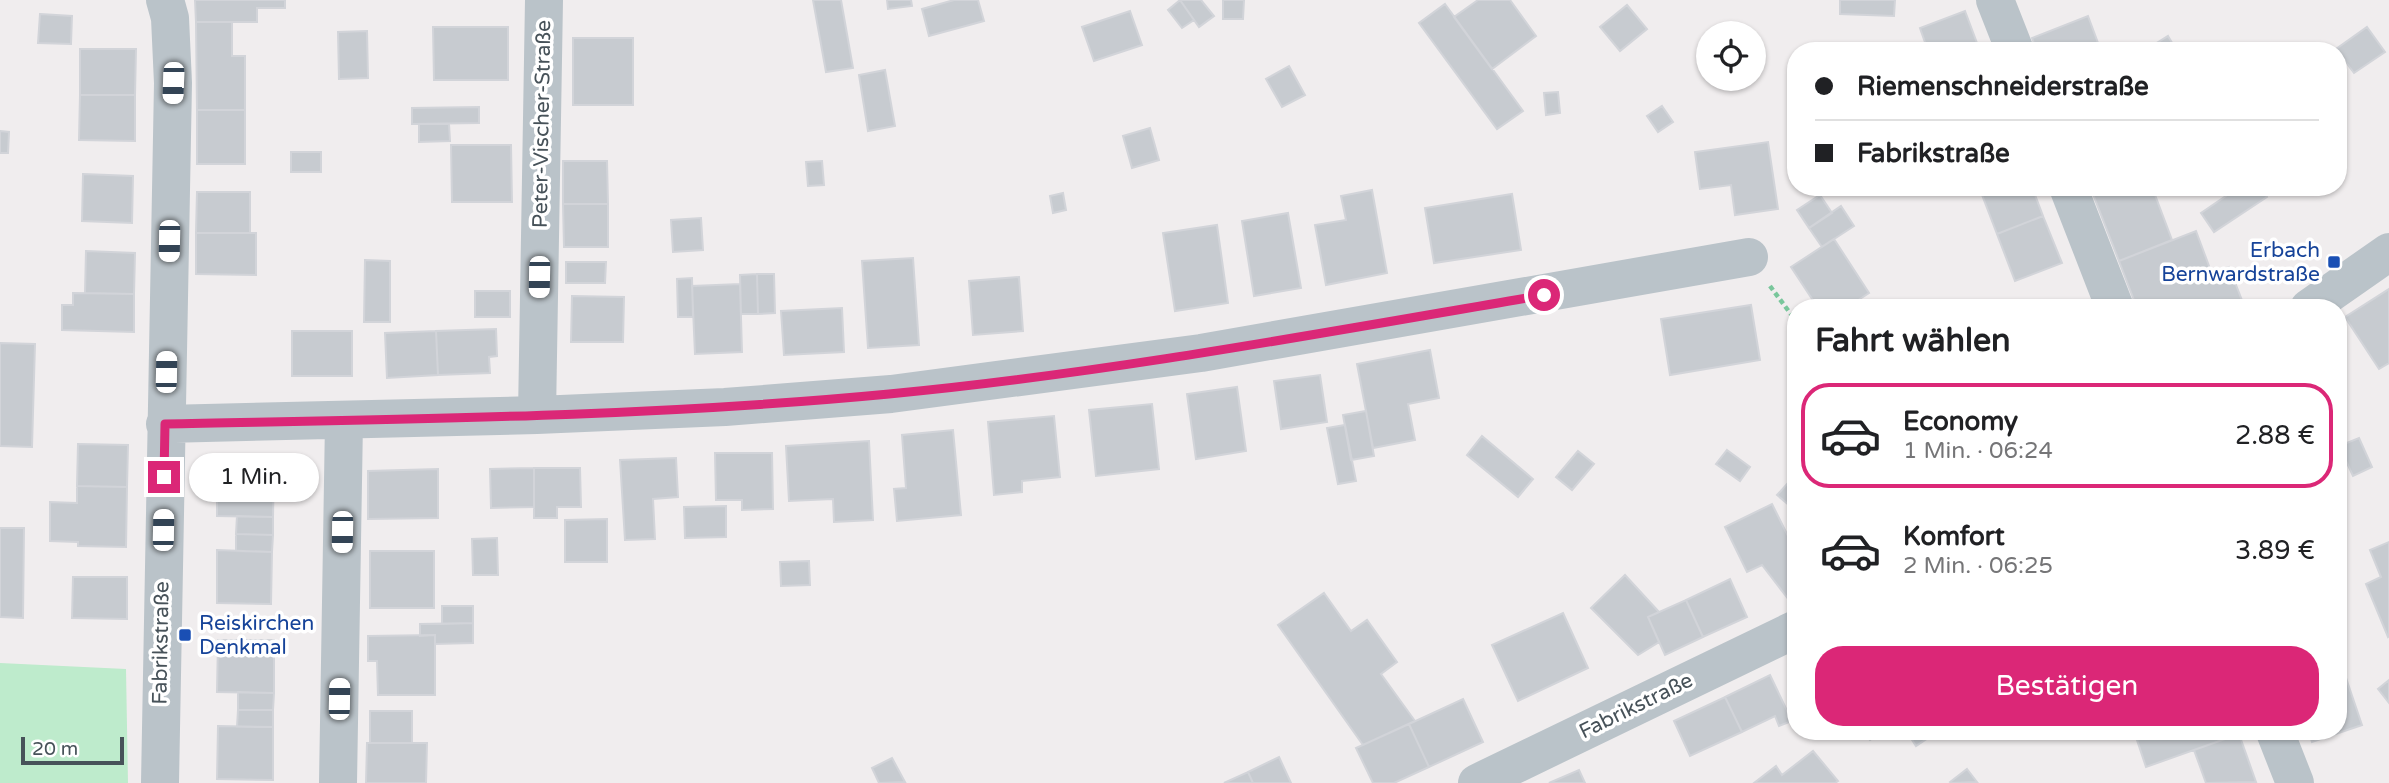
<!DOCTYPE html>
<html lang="de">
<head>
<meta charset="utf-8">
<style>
  body { margin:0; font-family:"Varela Round",sans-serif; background:#f6f6f6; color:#202124; height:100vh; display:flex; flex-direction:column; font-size:26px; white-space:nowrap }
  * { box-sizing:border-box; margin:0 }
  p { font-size:23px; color:#757577 }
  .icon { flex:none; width:38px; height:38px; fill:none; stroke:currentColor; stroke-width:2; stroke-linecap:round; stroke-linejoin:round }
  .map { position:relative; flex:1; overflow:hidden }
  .sheet { position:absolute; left:1787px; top:299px; width:560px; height:441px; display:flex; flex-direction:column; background:#fff; border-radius:28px; box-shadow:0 2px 5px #0004 }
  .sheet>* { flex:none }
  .hud { position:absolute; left:1787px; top:42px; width:560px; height:154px; border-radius:28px; box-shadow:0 2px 5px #0004; display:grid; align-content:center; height:154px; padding:0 28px; background:#fff }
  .fabs { position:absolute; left:1696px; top:21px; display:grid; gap:14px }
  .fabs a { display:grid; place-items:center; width:70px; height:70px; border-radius:50%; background:#fff; box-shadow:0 2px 5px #0004; font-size:35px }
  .scale { position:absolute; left:21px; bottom:18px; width:103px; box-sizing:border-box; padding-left:7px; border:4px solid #475259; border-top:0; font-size:19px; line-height:24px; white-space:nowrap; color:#475259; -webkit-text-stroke:5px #fff; paint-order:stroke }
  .end { position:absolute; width:32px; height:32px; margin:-16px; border:9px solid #db2777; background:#fff; box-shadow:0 0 0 4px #fff }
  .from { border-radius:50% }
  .bubble { position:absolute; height:49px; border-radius:24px; background:#fff; box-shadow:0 2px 5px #0004; font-size:23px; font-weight:600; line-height:49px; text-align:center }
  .car { position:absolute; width:21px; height:42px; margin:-21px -10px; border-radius:9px; box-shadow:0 0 5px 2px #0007; background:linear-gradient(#fff 24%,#345 0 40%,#fff 0 76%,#345 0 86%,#fff 0) }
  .hud b { display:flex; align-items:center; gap:24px; height:66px; font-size:26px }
  .hud b+b { border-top:2px solid #e0e0e0 }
  .hud i { width:18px; height:18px; background:#202124 }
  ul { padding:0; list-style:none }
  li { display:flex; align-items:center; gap:21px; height:105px; margin:0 14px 10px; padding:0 14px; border:4px solid transparent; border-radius:28px }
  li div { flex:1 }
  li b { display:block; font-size:26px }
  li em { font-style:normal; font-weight:600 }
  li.selected { border-color:#db2777 }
  li>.icon { width:63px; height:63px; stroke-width:1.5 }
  h2 { padding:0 28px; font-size:32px; line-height:84px }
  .action { display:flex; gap:14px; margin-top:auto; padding:14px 28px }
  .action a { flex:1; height:80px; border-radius:28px; background:#db2777; color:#fff; font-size:28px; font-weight:600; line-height:80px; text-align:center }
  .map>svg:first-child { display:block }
</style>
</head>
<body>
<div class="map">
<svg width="2389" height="783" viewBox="0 0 2389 783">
  <rect width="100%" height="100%" fill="#f0edee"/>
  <path fill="#beebcc" d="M 0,663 L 126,669 L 128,783 L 0,783 Z"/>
  <path fill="#c7cbd0" stroke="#d2d4d9" stroke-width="2" d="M 195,0 L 285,0 L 285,8 L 257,8 L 257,22 L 196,22 Z
    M 813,0 L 841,0 L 853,68 L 826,72 Z
    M 887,0 L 911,0 L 912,6 L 888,9 Z
    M 954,0 L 978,0 L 984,21 L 929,36 L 922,9 Z
    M 1180,0 L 1194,20 L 1182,28 L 1168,10 Z
    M 1180,0 L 1201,0 L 1214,16 L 1199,27 Z
    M 1223,0 L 1244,0 L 1243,19 L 1223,19 Z
    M 1478,0 L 1510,0 L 1536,36 L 1492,69 L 1454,17 Z
    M 1840,0 L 1895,0 L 1894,16 L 1840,14 Z
    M 1445,4 L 1523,111 L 1497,129 L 1419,23 Z
    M 1627,5 L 1647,29 L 1620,51 L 1600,27 Z
    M 1130,11 L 1142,45 L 1094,61 L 1082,27 Z
    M 1965,11 L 1980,51 L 1928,51 L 1920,28 Z
    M 40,14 L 72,16 L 71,44 L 38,43 Z
    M 2088,16 L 2101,51 L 2037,51 L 2032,38 Z
    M 196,22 L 232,22 L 232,56 L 245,56 L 245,110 L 197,110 Z
    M 433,27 L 508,27 L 508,80 L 434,80 Z
    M 2367,27 L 2385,52 L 2354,73 L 2336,49 Z
    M 367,31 L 368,78 L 339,79 L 338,32 Z
    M 2168,36 L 2177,51 L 2144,51 Z
    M 573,38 L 633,38 L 633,105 L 573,105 Z
    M 80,49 L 136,49 L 135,95 L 80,95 Z
    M 1289,66 L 1305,95 L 1282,107 L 1266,79 Z
    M 885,70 L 895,126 L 868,131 L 859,75 Z
    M 1558,92 L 1560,113 L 1546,115 L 1544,93 Z
    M 80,95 L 135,95 L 135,141 L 79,140 Z
    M 1662,106 L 1673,122 L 1658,132 L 1647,116 Z
    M 479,107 L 479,123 L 412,124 L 412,108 Z
    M 197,110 L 245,110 L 245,164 L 197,164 Z
    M 419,124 L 449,124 L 450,141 L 419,142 Z
    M 1150,128 L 1159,160 L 1132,168 L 1123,136 Z
    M 0,131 L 9,132 L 8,153 L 0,153 Z
    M 1768,142 L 1778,209 L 1735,215 L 1731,185 L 1700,189 L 1695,152 Z
    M 451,145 L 511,145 L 512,202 L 452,202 Z
    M 291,152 L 321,152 L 321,172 L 291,172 Z
    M 563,161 L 607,161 L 608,204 L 563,204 Z
    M 822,161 L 824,185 L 808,186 L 806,162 Z
    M 83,174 L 133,176 L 132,223 L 82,221 Z
    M 1979,187 L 2032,187 L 2043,216 L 1997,234 Z
    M 2096,187 L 2152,187 L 2172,240 L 2119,261 L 2091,189 Z
    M 2239,187 L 2261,187 L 2267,197 L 2214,232 L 2201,213 Z
    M 1372,190 L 1387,273 L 1326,285 L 1315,225 L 1346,220 L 1341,196 Z
    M 197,192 L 250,192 L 250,233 L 196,233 Z
    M 1063,193 L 1066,210 L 1053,213 L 1050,196 Z
    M 1512,194 L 1521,250 L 1434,263 L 1425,208 Z
    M 1820,195 L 1832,213 L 1809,228 L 1797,210 Z
    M 563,204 L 608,204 L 608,247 L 564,247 Z
    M 1841,206 L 1854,226 L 1822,247 L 1809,228 Z
    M 1288,213 L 1301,288 L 1254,296 L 1242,221 Z
    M 2043,216 L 2062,263 L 2015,281 L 1997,234 Z
    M 701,218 L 703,250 L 673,252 L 671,220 Z
    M 1217,225 L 1228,303 L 1175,311 L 1163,233 Z
    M 2196,231 L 2212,274 L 2229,267 L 2245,308 L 2137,308 L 2119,261 Z
    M 196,233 L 256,233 L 256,275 L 196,274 Z
    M 1834,239 L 1869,293 L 1846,308 L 1818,308 L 1791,267 Z
    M 86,251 L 135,253 L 134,294 L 85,293 Z
    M 913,258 L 919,345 L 868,348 L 862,261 Z
    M 365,260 L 390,261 L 390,322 L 364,322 Z
    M 566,262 L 606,262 L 605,283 L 566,283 Z
    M 757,274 L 774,274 L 775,313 L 758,314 Z
    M 757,274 L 758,314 L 741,314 L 740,275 Z
    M 1019,277 L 1023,331 L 973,335 L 969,281 Z
    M 692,278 L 693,317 L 678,317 L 677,279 Z
    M 740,284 L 742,352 L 695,354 L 692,286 Z
    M 2389,289 L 2389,363 L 2379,369 L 2345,317 Z
    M 475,291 L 510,291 L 510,317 L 475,317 Z
    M 73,293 L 134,294 L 134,332 L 62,330 L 62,305 L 73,305 Z
    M 572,296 L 624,297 L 623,342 L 571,342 Z
    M 1751,305 L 1760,360 L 1670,375 L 1661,319 Z
    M 842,308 L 844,352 L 784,355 L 781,311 Z
    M 496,329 L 497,356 L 489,357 L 490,373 L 438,375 L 436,331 Z
    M 292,331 L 352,331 L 352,376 L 292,376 Z
    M 436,331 L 438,375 L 387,378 L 385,333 Z
    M 0,343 L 35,344 L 32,447 L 0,446 Z
    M 1430,350 L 1439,398 L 1408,404 L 1415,440 L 1373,448 L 1357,364 Z
    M 1320,375 L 1327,422 L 1281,429 L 1274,381 Z
    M 1237,387 L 1246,451 L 1196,459 L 1187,394 Z
    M 1152,404 L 1159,469 L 1096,476 L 1089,410 Z
    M 1366,411 L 1374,456 L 1351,460 L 1343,415 Z
    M 1054,416 L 1060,477 L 1022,481 L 1022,492 L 994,495 L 988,422 Z
    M 1345,425 L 1356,481 L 1338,484 L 1327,428 Z
    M 953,430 L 961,515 L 897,521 L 894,489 L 906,488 L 902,435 Z
    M 1482,436 L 1533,479 L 1518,497 L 1467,455 Z
    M 2359,438 L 2372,467 L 2353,476 L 2339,446 Z
    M 869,441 L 873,520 L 834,522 L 833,499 L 789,501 L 786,446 Z
    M 78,444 L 128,445 L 127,487 L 77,486 Z
    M 1727,450 L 1750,467 L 1740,481 L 1716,464 Z
    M 1578,451 L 1594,464 L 1572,490 L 1556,477 Z
    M 715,453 L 772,453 L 773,509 L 742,510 L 742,500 L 716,500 Z
    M 676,458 L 678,497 L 653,499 L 655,539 L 625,540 L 620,460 Z
    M 217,464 L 274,464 L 273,517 L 217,516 Z
    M 534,468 L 580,468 L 581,507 L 557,507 L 557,518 L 534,518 Z
    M 534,468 L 534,507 L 491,508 L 490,469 Z
    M 438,469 L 438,518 L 368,519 L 368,471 Z
    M 1796,474 L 1796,511 L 1777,495 Z
    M 77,486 L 127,487 L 126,547 L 78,546 L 78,542 L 50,541 L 50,502 L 77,503 Z
    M 1772,504 L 1793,546 L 1796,545 L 1796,596 L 1789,600 L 1762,565 L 1747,572 L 1725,527 Z
    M 726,506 L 726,537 L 685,538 L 684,507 Z
    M 237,516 L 273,517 L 273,535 L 236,534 Z
    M 607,519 L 607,562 L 565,562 L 565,520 Z
    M 0,528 L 24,528 L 23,618 L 0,617 Z
    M 236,534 L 273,535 L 272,552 L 236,551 Z
    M 497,538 L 498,575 L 473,575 L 472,539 Z
    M 2389,542 L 2389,636 L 2388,637 L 2366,584 L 2381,577 L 2370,550 Z
    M 217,550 L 272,552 L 271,604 L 217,603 Z
    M 370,551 L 434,551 L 434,608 L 370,608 Z
    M 809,561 L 810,585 L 781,586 L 780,562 Z
    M 1625,575 L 1659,612 L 1648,617 L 1659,642 L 1638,655 L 1591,608 Z
    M 73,577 L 127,577 L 127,619 L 72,618 Z
    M 1730,579 L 1747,617 L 1703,637 L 1686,600 Z
    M 1324,593 L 1351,631 L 1367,620 L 1397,662 L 1381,674 L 1415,721 L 1363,745 L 1278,625 Z
    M 1686,600 L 1703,637 L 1665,655 L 1648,617 Z
    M 442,606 L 473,606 L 473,623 L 442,624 Z
    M 1563,613 L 1588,668 L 1518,701 L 1492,645 Z
    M 473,623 L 473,643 L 435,644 L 435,635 L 420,636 L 420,624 Z
    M 435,635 L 435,695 L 378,695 L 377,661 L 368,661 L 368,636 Z
    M 218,640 L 274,640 L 274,693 L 217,692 Z
    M 2343,669 L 2362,725 L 2312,742 L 2309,732 L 2338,732 L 2338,671 Z
    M 1770,675 L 1792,721 L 1779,726 L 1775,716 L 1742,732 L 1725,697 Z
    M 2389,680 L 2389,703 L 2378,689 Z
    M 238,692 L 274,693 L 273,710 L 238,710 Z
    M 1725,697 L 1742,732 L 1690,756 L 1674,721 Z
    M 1463,699 L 1483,742 L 1429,767 L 1409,724 Z
    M 238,710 L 273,710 L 273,727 L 237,727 Z
    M 370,711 L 412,711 L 412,743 L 370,743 Z
    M 1409,724 L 1429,767 L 1394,783 L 1373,783 L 1356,748 Z
    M 218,726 L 273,727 L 273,780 L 217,779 Z
    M 1863,732 L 1881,732 L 1870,740 Z
    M 1907,732 L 1937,732 L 1916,746 Z
    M 2160,732 L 2238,732 L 2239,734 L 2146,767 L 2137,740 Z
    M 2239,734 L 2256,782 L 2206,783 L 2194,750 Z
    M 367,743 L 427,743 L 426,783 L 366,783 Z
    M 1813,751 L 1838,781 L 1835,783 L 1754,783 L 1776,766 L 1782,775 Z
    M 1279,757 L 1291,783 L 1253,783 L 1248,772 Z
    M 892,758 L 905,782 L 879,783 L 872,768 Z
    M 1967,769 L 1977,782 L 1951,783 L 1950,782 Z
    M 1579,770 L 1585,783 L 1549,783 Z
    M 1248,772 L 1253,783 L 1224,783 Z"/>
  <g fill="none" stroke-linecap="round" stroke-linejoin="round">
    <path stroke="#79c69b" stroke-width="4.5" stroke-dasharray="5 3.5" stroke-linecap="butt" d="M 1770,286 L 1796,321"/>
    <path stroke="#bac3c9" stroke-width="38" d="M 1995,0 L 2015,51
      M 2068,187 L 2115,308
      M 2309,308 L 2389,252
      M 537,415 L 544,0
      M 165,424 L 537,415 L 725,407 L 891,394 L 1201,353 L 1749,257
      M 2275,732 L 2295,783
      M 160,783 L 173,83 L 170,18 L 165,0
      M 338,783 L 344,421
      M 1477,783 L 1796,629"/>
  </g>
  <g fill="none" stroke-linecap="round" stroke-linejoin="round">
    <path stroke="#db2777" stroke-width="9" d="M 164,477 L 165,424 C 407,419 649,417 889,394 C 1109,373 1327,332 1544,295"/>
  </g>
  <g fill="#1a4fb4" stroke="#fff" stroke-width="2.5">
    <rect x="2327" y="255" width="14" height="14" rx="3.5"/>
    <rect x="178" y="628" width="14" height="14" rx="3.5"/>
  </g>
  <g text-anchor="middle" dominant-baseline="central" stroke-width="7" stroke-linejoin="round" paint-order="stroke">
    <g font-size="21" fill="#475259" stroke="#fff">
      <text transform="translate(542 124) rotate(-89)">Peter-Vischer-Straße</text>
      <text transform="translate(161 643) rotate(-89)">Fabrikstraße</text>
      <text transform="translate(1636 706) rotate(-26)">Fabrikstraße</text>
    </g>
    <g font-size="21" fill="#164399" stroke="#fff" text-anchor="end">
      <text x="2320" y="250">Erbach<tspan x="2320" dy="24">Bernwardstraße</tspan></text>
      <text x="199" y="623" text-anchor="start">Reiskirchen<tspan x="199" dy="24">Denkmal</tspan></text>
    </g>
  </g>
</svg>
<div class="fabs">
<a><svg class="icon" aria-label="locate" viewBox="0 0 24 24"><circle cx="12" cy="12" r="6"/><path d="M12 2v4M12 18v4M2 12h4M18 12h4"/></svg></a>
</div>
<div class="scale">20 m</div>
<i class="end from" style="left:1544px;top:295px"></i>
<i class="end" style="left:164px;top:477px"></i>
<div class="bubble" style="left:189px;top:453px;width:130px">1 Min.</div>
<i class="car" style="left:173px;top:83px;rotate:182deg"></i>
<i class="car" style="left:169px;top:241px;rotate:181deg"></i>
<i class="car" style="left:539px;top:277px;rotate:181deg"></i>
<i class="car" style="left:166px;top:372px;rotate:1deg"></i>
<i class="car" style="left:163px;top:530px;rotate:1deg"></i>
<i class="car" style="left:342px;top:532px;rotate:181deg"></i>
<i class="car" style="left:339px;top:699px;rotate:1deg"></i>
<div class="hud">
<b><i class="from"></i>Riemenschneiderstraße</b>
<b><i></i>Fabrikstraße</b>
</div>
<section class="sheet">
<h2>Fahrt wählen</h2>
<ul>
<li class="selected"><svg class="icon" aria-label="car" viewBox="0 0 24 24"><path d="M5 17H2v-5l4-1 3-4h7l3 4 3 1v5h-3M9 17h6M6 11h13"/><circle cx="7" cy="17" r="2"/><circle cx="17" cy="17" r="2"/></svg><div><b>Economy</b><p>1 Min. · 06:24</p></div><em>2.88 €</em></li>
<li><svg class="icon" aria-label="car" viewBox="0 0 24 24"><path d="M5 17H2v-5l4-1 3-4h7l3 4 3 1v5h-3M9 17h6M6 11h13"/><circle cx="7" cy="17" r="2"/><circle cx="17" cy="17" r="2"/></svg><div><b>Komfort</b><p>2 Min. · 06:25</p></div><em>3.89 €</em></li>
</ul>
<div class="action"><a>Bestätigen</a></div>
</section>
</div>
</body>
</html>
